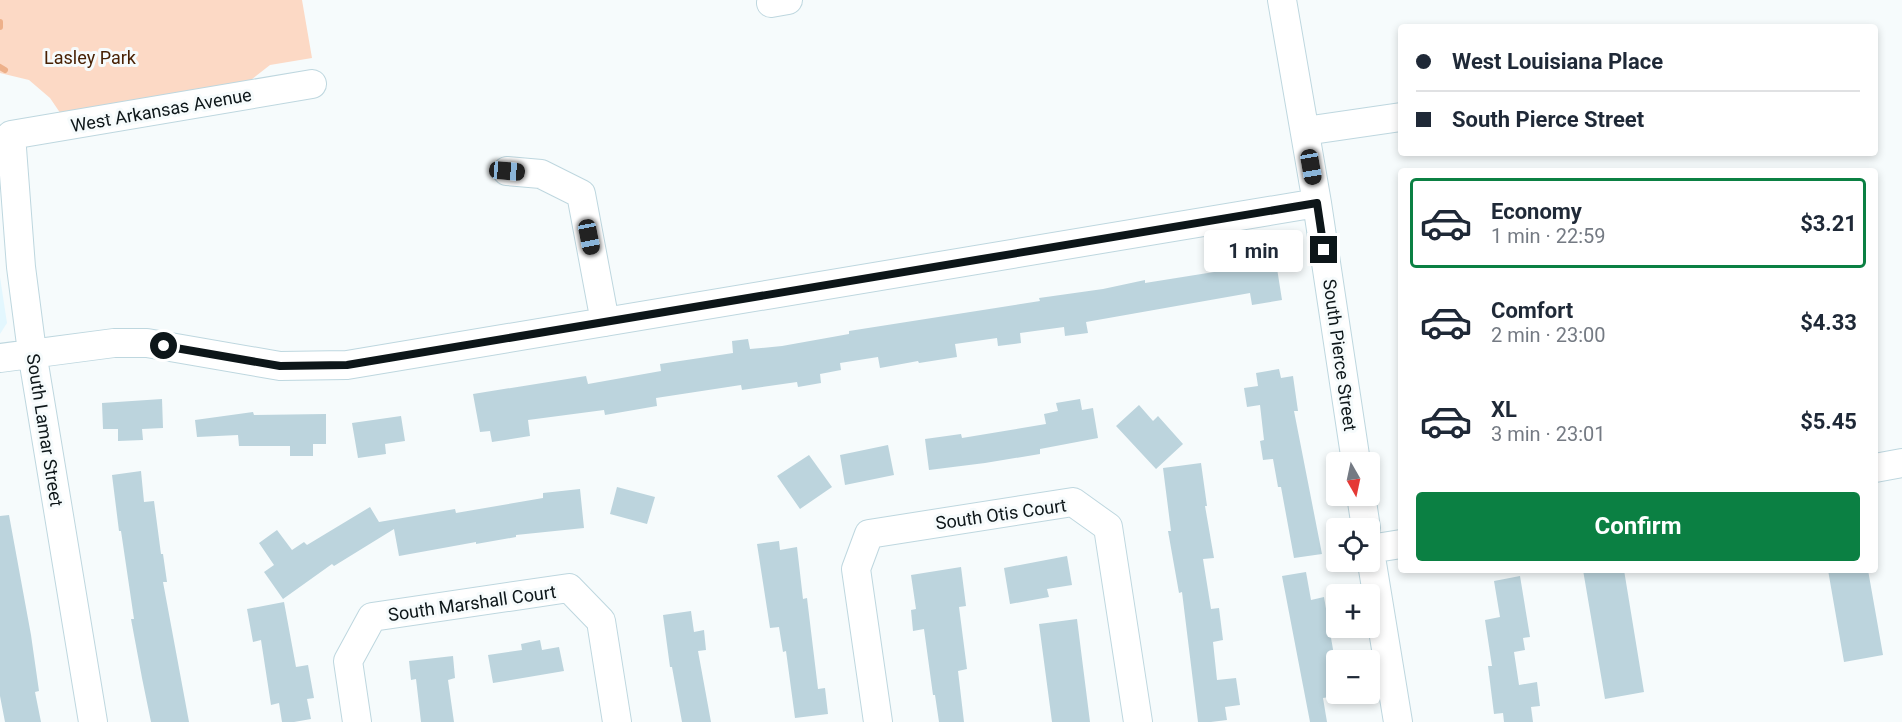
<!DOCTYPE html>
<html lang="en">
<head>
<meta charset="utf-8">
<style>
  body { margin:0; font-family:Roboto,sans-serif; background:#f6f6f7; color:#1f2937; height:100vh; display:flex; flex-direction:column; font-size:22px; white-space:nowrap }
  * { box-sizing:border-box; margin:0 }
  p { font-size:20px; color:#747a83 }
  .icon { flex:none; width:33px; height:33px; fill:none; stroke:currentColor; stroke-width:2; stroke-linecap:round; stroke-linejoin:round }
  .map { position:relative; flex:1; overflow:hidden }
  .drawer { position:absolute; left:1398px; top:168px; width:480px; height:405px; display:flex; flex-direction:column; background:#fff; border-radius:6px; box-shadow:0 3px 9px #0003 }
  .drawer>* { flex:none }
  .guide { position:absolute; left:1398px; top:24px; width:480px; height:132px; border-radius:6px; box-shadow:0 3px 9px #0003; display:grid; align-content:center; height:132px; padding:0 18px; background:#fff }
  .needle { width:39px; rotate:171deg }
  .controls { position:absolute; left:1326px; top:452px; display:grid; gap:12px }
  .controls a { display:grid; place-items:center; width:54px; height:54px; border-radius:6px; background:#fff; box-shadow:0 3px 9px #0003; font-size:30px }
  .end { position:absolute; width:27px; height:27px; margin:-14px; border:8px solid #0d1619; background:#fff; box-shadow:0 0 0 3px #fff }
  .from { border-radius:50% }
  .bubble { position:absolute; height:42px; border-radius:6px; background:#fff; box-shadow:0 3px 9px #0003; font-size:20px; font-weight:700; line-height:42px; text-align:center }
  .car { position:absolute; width:18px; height:36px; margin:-18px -9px; border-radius:8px; box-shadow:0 0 4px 2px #0007; background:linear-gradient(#222 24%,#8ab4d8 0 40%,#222 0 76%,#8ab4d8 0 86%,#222 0) }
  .guide b { display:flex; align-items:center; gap:21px; height:57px; font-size:22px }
  .guide b+b { border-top:2px solid #e0e1e3 }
  .guide i { width:15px; height:15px; background:#1f2937 }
  ul { padding:10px 0 0; list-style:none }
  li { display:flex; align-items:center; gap:18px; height:90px; margin:0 12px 9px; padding:0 6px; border:3px solid transparent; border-radius:6px }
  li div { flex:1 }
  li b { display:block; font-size:22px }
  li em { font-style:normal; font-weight:700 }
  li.active { border-color:#0b8043 }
  li>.icon { width:54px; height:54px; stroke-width:1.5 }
  .button { display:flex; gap:12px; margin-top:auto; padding:12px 18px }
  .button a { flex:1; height:69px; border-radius:6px; background:#0b8043; color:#fff; font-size:24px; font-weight:700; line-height:69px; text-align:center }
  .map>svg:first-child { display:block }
</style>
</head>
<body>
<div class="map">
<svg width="1902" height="722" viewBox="0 0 1902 722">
  <rect width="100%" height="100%" fill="#f6fbfc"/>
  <path fill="#e3f7fe" d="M 0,277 L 7,323 L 0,334 Z"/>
  <path fill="#fcd9c5" d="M 0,0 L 302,0 L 312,58 L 270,65 L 237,91 L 65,120 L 50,98 L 29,80 L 0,73 Z"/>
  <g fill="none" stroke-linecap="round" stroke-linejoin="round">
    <path stroke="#edb08a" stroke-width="6" d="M 0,22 L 0,27
      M 0,67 L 5,70"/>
  </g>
  <path fill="#bcd4dd" d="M 1276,262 L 1282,300 L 1252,305 L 1250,293 L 1086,322 L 1088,333 L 1065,336 L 1064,327 L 1020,333 L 1021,343 L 998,346 L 997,338 L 955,344 L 957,357 L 919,363 L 918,361 L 880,368 L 878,357 L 840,363 L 841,370 L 820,374 L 821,383 L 798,387 L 797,382 L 742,390 L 741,385 L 656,398 L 657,406 L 605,415 L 604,410 L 528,420 L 530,436 L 492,442 L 490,431 L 480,432 L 473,394 L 586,376 L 588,384 L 661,371 L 660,364 L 733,353 L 732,341 L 748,339 L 750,349 L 782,346 L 849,334 L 849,331 L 1040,301 L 1039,298 L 1103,289 L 1145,280 L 1145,283 Z
    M 1279,369 L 1281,378 L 1293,376 L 1298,411 L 1294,411 L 1322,554 L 1294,558 L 1281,487 L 1278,487 L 1273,459 L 1263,460 L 1260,441 L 1264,440 L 1260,405 L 1247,407 L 1244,388 L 1258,386 L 1256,373 Z
    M 162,399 L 163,428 L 142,429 L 143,440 L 118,441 L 118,429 L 103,429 L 102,403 Z
    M 1080,399 L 1082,410 L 1093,408 L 1098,438 L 1040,449 L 1040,454 L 985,463 L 929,470 L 925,439 L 961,434 L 962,438 L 1046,424 L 1044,414 L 1058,411 L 1056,403 Z
    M 1139,405 L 1153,421 L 1158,416 L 1183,444 L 1156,469 L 1116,426 Z
    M 253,412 L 254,415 L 326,414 L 326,444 L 313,444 L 313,456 L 290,456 L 290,446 L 239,446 L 238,435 L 197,437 L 195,420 Z
    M 401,416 L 405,441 L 385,444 L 386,454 L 358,458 L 352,423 Z
    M 888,445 L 894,475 L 845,485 L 840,455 Z
    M 809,455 L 832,487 L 800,509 L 777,476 Z
    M 1201,463 L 1207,506 L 1205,506 L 1214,558 L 1203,559 L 1211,609 L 1219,608 L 1223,640 L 1213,642 L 1217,680 L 1236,678 L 1240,705 L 1225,707 L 1227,720 L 1211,722 L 1198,722 L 1182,592 L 1179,593 L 1168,531 L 1171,531 L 1163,468 Z
    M 141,471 L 144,502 L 154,501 L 161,554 L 163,554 L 167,582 L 163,582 L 189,722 L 151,722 L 142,678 L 131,619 L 134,619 L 121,531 L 119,531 L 112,475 Z
    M 617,487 L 655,497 L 647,524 L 610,514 Z
    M 580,489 L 584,528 L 516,535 L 516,537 L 476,544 L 476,542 L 399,556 L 394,529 L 334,566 L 332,564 L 283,599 L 264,572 L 274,565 L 259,543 L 277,530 L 292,550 L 304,542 L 307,545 L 370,507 L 379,522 L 455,509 L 456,513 L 543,498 L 543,493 Z
    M 9,515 L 31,635 L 39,691 L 35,692 L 41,722 L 5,722 L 0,696 L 0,516 Z
    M 779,541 L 780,550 L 797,547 L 803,599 L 807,598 L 818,689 L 825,688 L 828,714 L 795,718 L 786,651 L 783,652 L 779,627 L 770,628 L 757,544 Z
    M 1067,556 L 1072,585 L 1047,589 L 1049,597 L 1010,604 L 1004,568 Z
    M 961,567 L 966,606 L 959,607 L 967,669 L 958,671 L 964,722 L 939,722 L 935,695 L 933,695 L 924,629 L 913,631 L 911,610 L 916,609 L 911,575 Z
    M 1583,570 L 1624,570 L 1644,692 L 1605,699 Z
    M 1828,570 L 1868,570 L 1883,655 L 1844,662 Z
    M 1306,572 L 1311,600 L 1324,597 L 1336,667 L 1336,696 L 1323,698 L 1327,722 L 1310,722 L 1282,576 Z
    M 1520,576 L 1530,637 L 1523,638 L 1525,650 L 1514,652 L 1519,685 L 1537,682 L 1540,706 L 1531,707 L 1533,722 L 1504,722 L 1503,713 L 1494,714 L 1488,666 L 1492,666 L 1485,620 L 1500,617 L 1494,581 Z
    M 284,602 L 296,667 L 308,665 L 314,698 L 307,699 L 311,719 L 294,722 L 282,722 L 279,703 L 271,705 L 261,640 L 253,642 L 247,609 Z
    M 691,611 L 694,632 L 704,630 L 706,650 L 698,651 L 711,722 L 682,722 L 672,667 L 670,667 L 663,615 Z
    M 1077,619 L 1090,722 L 1052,722 L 1039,624 Z
    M 540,640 L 542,650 L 559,647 L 564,671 L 493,683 L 488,655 L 522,650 L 521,644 Z
    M 453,656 L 455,678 L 448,680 L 454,722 L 421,722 L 416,679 L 411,680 L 409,661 Z"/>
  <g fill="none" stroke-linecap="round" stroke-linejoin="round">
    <defs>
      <path id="minor" d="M 1282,0 L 1317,203 L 1356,462
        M 771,3 L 788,0
        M 1305,131 L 1401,117
        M 507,171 L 541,174 L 581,194 L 605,322
        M 0,358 L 114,343 L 147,343 L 280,366 L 347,365 L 1317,203
        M 1875,468 L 1902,463
        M 1361,495 L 1366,528
        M 1370,549 L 1401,544
        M 1370,551 L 1398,722
        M 93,722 L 32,352 L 21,267 L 11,135 L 312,84
        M 357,722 L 348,661 L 372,617 L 569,588 L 601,621 L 617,722
        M 878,722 L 856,569 L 869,534 L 1073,502 L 1108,527 L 1138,722"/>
    </defs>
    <use href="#minor" stroke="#bed7df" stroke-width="30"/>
    <use href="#minor" stroke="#fff" stroke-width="28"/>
  </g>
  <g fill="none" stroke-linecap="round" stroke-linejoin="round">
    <path stroke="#0d1619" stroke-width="8" d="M 164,346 L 280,366 L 347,365 L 1317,203 L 1324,250"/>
  </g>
  <g text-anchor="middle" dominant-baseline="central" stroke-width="6" stroke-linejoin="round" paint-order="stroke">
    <g font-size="18" fill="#482104" stroke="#f6fbfc">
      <text x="90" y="57">Lasley Park</text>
    </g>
    <g font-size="18" fill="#0d1619" stroke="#f6fbfc">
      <text transform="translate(161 110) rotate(-10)">West Arkansas Avenue</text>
      <text transform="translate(1340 355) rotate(82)">South Pierce Street</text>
      <text transform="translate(45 430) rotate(81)">South Lamar Street</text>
      <text transform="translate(1001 514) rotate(-8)">South Otis Court</text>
      <text transform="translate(472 603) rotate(-8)">South Marshall Court</text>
    </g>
  </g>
</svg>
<div class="controls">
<a><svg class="needle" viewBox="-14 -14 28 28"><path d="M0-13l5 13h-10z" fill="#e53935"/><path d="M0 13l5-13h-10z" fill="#747a83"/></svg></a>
<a><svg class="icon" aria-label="locate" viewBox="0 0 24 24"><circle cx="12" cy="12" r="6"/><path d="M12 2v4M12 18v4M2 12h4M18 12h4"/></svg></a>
<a>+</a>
<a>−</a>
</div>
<i class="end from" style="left:164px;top:346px"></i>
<i class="end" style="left:1324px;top:250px"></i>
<div class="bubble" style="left:1204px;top:230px;width:99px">1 min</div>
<i class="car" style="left:1311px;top:167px;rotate:170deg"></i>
<i class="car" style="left:507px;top:171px;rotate:95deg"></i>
<i class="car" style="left:589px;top:237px;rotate:169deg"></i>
<div class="guide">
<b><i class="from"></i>West Louisiana Place</b>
<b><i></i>South Pierce Street</b>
</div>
<section class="drawer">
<ul>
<li class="active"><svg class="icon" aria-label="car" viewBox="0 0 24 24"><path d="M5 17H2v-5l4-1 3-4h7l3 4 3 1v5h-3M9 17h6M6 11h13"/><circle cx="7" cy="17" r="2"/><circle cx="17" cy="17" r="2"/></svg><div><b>Economy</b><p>1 min · 22:59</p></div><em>$3.21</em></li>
<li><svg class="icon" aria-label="car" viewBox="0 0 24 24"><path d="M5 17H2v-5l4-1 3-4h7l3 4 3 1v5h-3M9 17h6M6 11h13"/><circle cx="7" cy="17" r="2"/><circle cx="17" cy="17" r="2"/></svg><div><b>Comfort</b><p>2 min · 23:00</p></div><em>$4.33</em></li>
<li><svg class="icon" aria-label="car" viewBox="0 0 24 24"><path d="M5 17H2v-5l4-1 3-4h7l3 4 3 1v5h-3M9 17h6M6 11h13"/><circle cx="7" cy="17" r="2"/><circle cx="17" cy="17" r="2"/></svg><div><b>XL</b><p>3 min · 23:01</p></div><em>$5.45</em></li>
</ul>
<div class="button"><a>Confirm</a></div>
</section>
</div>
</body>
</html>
